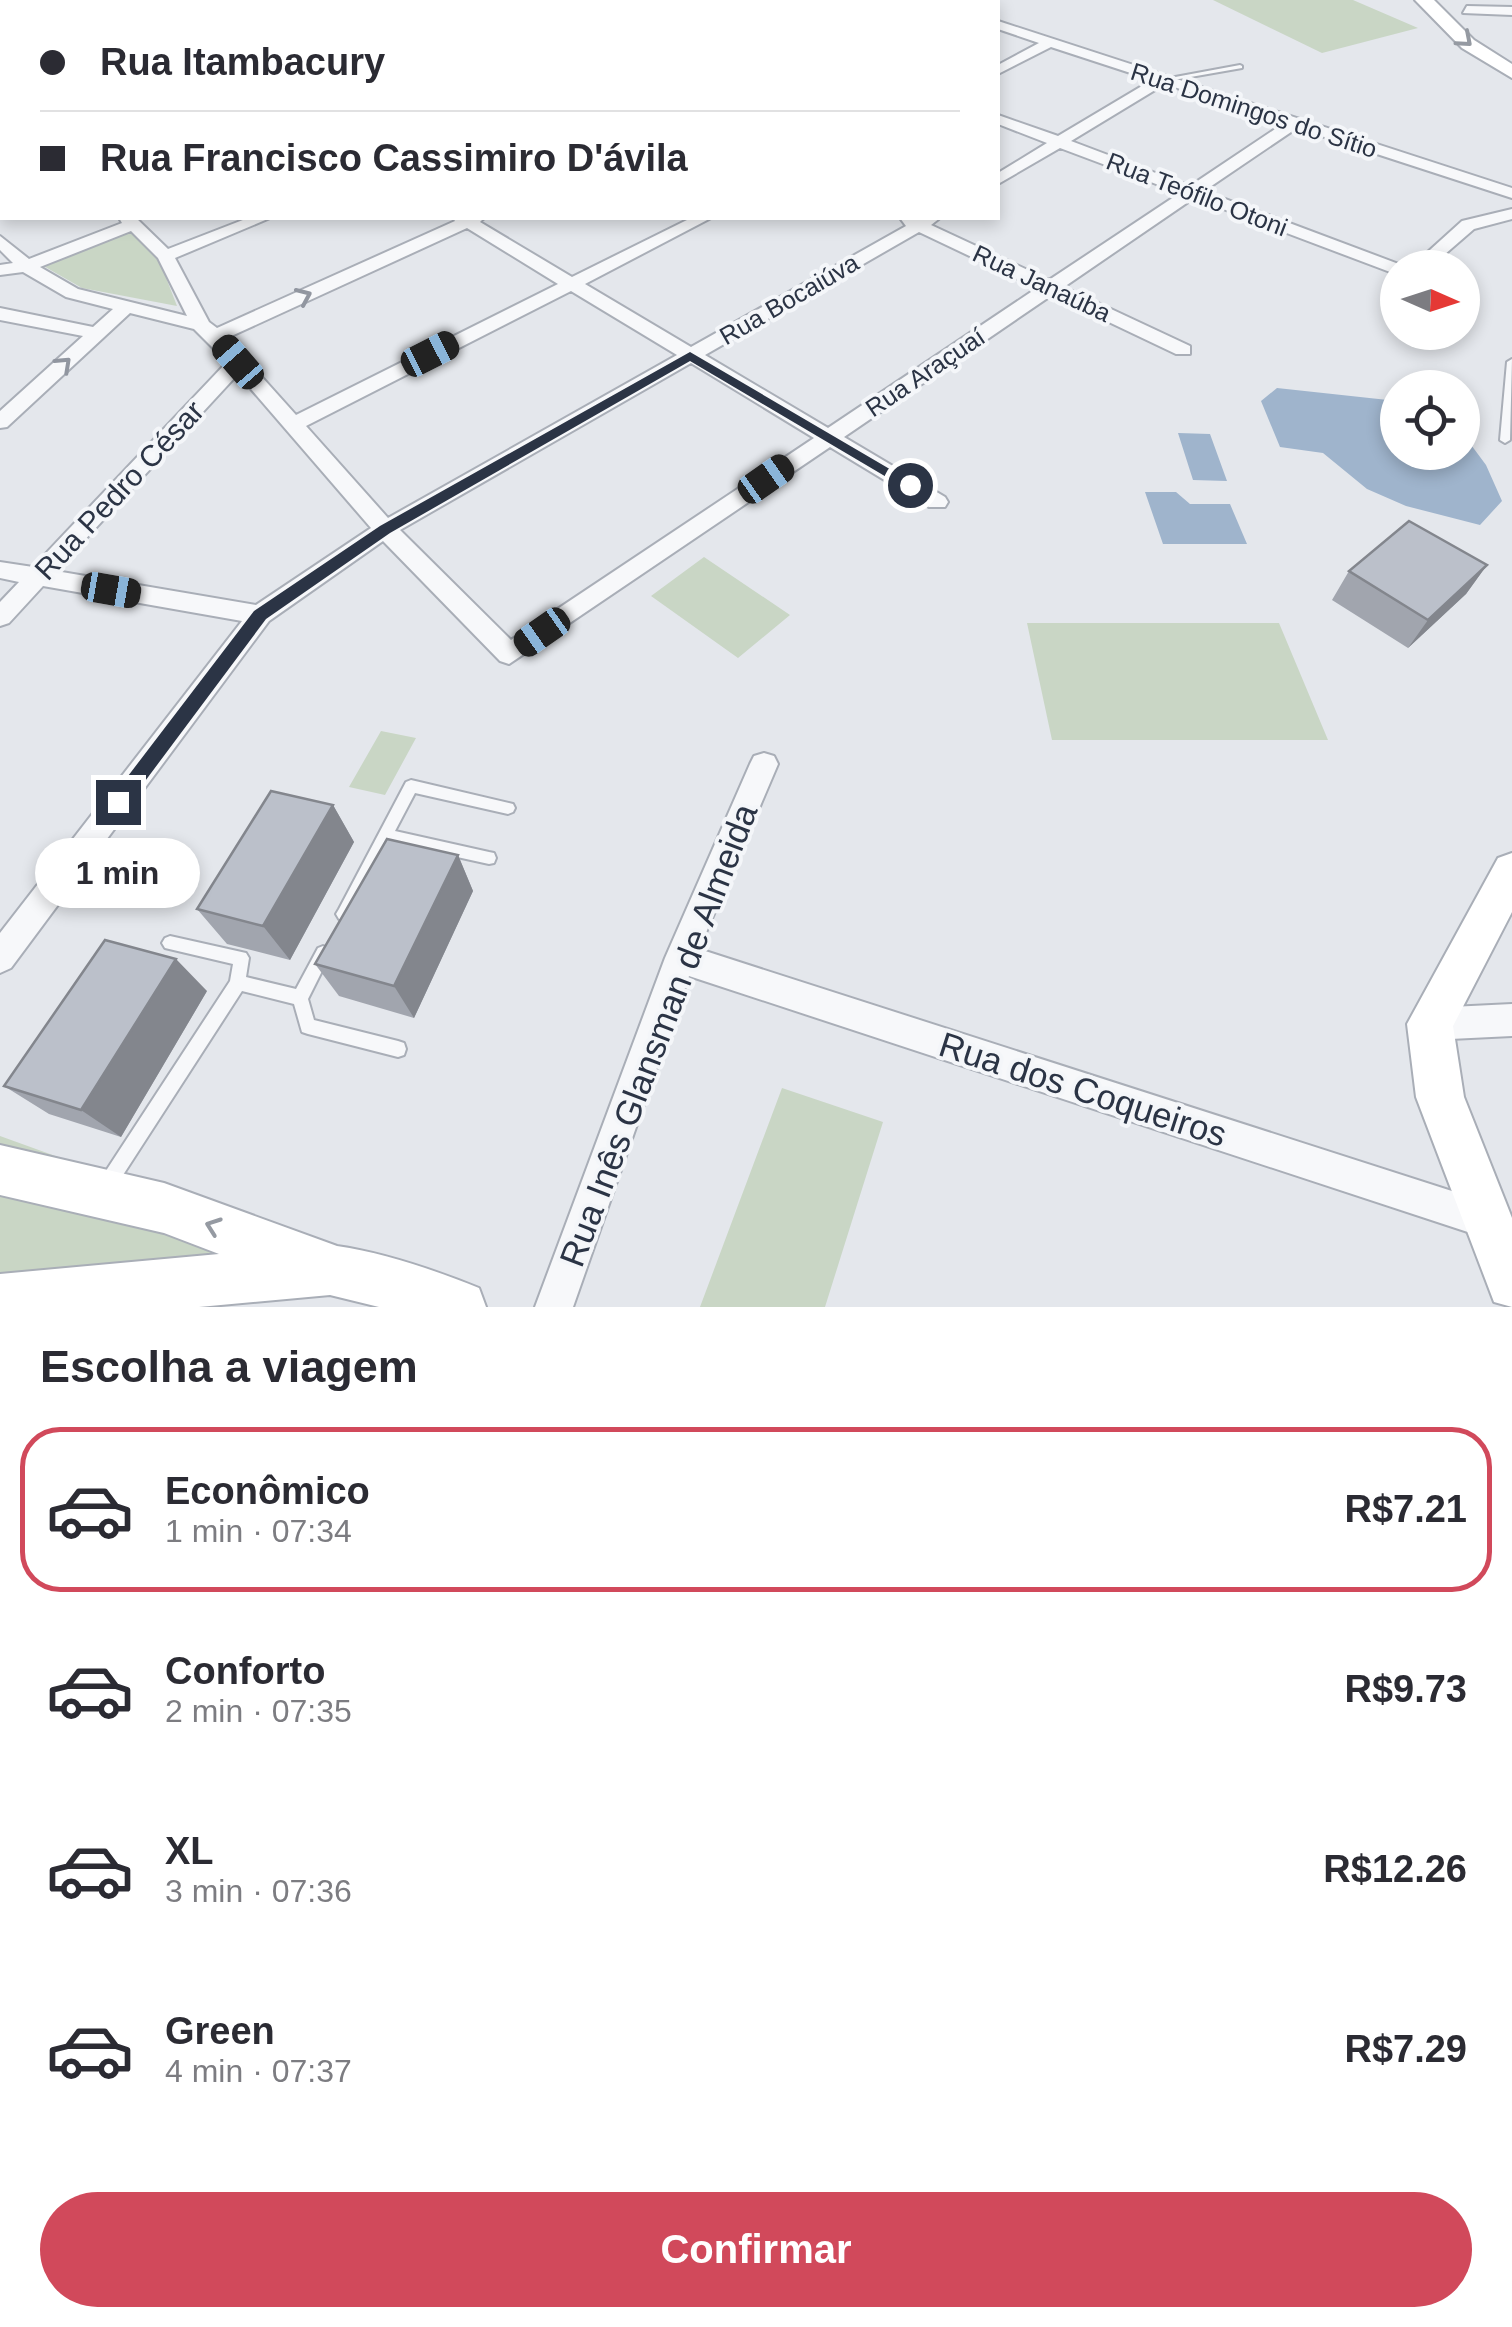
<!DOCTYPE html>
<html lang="pt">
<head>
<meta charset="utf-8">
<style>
  body { margin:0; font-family:Helvetica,sans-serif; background:#f7f7f7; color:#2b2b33; height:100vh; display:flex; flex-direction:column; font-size:38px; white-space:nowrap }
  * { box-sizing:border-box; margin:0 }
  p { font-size:32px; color:#7c7c81 }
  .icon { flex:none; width:55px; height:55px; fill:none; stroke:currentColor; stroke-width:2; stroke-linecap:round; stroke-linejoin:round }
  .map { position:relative; height:1307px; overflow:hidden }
  .details { display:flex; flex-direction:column; background:#fff; flex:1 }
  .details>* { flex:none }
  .top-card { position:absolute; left:0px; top:0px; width:1000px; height:220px; box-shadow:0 5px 15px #0003; display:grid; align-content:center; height:220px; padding:0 40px; background:#fff }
  .needle { width:65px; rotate:93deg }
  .tools { position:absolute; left:1380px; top:250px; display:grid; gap:20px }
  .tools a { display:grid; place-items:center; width:100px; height:100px; border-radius:50%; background:#fff; box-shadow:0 5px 15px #0003; font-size:50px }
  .end { position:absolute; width:45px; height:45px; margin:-22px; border:12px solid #2b3445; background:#fff; box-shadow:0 0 0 5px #fff }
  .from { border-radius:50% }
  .bubble { position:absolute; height:70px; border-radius:35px; background:#fff; box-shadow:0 5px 15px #0003; font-size:32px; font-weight:800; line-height:70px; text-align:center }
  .car { position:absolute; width:30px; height:60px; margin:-30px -15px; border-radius:12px; box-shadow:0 0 8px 2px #0007; background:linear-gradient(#222 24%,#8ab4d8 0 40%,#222 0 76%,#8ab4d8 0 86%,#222 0) }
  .top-card b { display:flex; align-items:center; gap:35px; height:95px; font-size:38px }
  .top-card b+b { border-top:2px solid #e1e1e2 }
  .top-card i { width:25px; height:25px; background:#2b2b33 }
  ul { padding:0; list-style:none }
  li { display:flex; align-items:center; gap:30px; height:165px; margin:0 20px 15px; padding:0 20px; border:5px solid transparent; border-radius:40px }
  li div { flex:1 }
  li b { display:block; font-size:38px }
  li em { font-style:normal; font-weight:800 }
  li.on { border-color:#d1495b }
  li>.icon { width:90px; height:90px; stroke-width:1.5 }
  h2 { padding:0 40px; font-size:45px; line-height:120px }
  .cta { display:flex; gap:20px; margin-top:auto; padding:20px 40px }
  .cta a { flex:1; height:115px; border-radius:60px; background:#d1495b; color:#fff; font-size:40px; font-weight:800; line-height:115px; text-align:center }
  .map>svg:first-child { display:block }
</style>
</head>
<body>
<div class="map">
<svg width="1512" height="1307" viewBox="0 0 1512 1307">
  <rect width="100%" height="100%" fill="#e4e7ec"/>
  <path fill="#c9d6c5" d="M 1213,0 L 1353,0 L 1418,28 L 1322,53 Z
    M 131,231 L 158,257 L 177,306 L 82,288 L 40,264 Z
    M 704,557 L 790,615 L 738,658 L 651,596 Z
    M 1027,623 L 1279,623 L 1328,740 L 1052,740 Z
    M 381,731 L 416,738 L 385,795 L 349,787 Z
    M 782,1088 L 883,1122 L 825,1307 L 700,1307 Z
    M 0,1136 L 349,1262 L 0,1307 Z"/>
  <path fill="#9fb4cc" d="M 1277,388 L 1397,401 L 1398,452 L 1462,452 L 1463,434 L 1486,465 L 1502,501 L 1480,525 L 1406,506 L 1367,489 L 1323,453 L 1280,447 L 1261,401 Z
    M 1178,433 L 1210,434 L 1227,481 L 1193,480 Z
    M 1145,492 L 1176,492 L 1190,504 L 1230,504 L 1247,544 L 1163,544 Z"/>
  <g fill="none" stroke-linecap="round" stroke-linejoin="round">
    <defs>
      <path id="lane" d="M 1240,65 L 1242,66 L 1242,68 L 1162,82 L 1159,80 Z
        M 1512,359 L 1510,440 L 1505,443 L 1500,440 L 1507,362 Z
        M 411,780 L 513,804 L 515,808 L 513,812 L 508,814 L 415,793 L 395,831 L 489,852 L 494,853 L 496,858 L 494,863 L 489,864 L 389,842 L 349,919 L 344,921 L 339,919 L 336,914 L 339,909 L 406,782 Z
        M 170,936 L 246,953 L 249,958 L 246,977 L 296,989 L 318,948 L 323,946 L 328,948 L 331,953 L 308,999 L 314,1020 L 398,1041 L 404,1043 L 406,1049 L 404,1055 L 398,1057 L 308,1034 L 302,1032 L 294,1004 L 242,991 L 112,1192 L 106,1195 L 100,1192 L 97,1186 L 100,1180 L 230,981 L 233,964 L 165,948 L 162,943 L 165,938 Z"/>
      <path id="street" d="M 406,0 L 423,0 L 424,2 L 408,2 Z
        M 679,0 L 697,0 L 698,2 L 681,2 Z
        M 915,0 L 933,0 L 934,2 L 917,2 Z
        M 1467,6 L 1512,7 L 1512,15 L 1463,13 Z
        M 998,21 L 1512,188 L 1512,198 L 1297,128 L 1204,191 L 1404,266 L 1398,268 L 1398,275 L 1194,198 L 1064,287 L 1190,346 L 1190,354 L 1176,354 L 1052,295 L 844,437 L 945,497 L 948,502 L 945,507 L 929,507 L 830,447 L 509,664 L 500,661 L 383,541 L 269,621 L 11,968 L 0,973 L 0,933 L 242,621 L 43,586 L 9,623 L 0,626 L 0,602 L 19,582 L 0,578 L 0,562 L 33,567 L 227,362 L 194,329 L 130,313 L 7,427 L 0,428 L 0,411 L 83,336 L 0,320 L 0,308 L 93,327 L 113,309 L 66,297 L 23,272 L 0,275 L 0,265 L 13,263 L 0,250 L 0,236 L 29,259 L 122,223 L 119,218 L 136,218 L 168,249 L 248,218 L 270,218 L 175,258 L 209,322 L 217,328 L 455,221 L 453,218 L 484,218 L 480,222 L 572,277 L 691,218 L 711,218 L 585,284 L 691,347 L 906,226 L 900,218 L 940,218 L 931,225 L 1049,280 L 1180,193 L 1060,148 L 998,184 L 998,173 L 1047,143 L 998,124 L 998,115 L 1058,136 L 1152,80 L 1051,47 L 998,74 L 998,65 L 1039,43 L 998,29 ZM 1165,84 L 1284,123 L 1190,186 L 1071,141 ZM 467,228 L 558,284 L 296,415 L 227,338 ZM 131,231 L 158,258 L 187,316 L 78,289 L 40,267 ZM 919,232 L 1037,288 L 828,428 L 705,355 ZM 571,291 L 677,355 L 388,518 L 306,426 ZM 691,363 L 814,438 L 511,640 L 400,530 ZM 238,374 L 371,528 L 256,605 L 56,571 Z
        M 0,47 L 2,48 L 2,56 L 0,55 Z
        M 0,111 L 2,111 L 2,121 L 0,121 Z
        M 1512,209 L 1512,219 L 1474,229 L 1429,268 L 1410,268 L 1462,221 Z
        M 764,753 L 774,756 L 778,764 L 699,949 L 1486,1202 L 1499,1207 L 1504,1220 L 1499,1233 L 1486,1238 L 689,976 L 573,1307 L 535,1307 L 665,958 L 750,764 L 754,756 Z
        M 1512,1004 L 1512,1036 L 1430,1040 L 1419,1035 L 1414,1024 L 1419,1013 L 1430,1008 Z"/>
      <path id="secondary" d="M 1415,0 L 1434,0 L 1474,40 L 1512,64 L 1512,78 L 1462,48 Z
        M 1512,853 L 1512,912 L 1453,1026 L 1464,1097 L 1512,1218 L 1512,1307 L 1494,1302 L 1416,1097 L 1407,1024 L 1498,858 Z
        M 0,1145 L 164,1183 L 337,1246 C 385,1253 434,1270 479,1288 L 486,1307 L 379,1307 L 330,1295 L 199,1307 L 0,1307 L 0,1274 L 219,1254 L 164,1233 L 0,1195 Z"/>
    </defs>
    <use href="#lane" stroke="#a9aeb7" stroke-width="4"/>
    <use href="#street" stroke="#a9aeb7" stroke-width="4"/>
    <use href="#secondary" stroke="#a9aeb7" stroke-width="4"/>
    <use href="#lane" fill="#f7f8fa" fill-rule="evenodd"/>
    <use href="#street" fill="#f7f8fa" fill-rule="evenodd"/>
    <use href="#secondary" fill="#fff" fill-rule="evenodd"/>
  </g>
  <path fill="#a1a5ae" d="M 1487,565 L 1466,594 L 1408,648 L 1332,600 L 1349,571 Z
    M 333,805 L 354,842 L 290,960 L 227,944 L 197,909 Z
    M 458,855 L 473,891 L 414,1018 L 339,996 L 315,964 Z
    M 207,991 L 121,1137 L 49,1114 L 4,1086 Z"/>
  <path fill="#83868d" d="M 1487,565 L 1466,594 L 1408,648 L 1428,620 Z
    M 333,805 L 354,842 L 290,960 L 263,926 Z
    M 458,855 L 473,891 L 414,1018 L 394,986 Z
    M 176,959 L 207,991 L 121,1137 L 81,1110 Z"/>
  <path fill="#bbc0ca" stroke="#83868d" stroke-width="2.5" d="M 1409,521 L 1487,565 L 1428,620 L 1349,571 Z
    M 271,791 L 333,805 L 263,926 L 197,909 Z
    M 387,839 L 458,855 L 394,986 L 315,964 Z
    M 105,940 L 176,959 L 81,1110 L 4,1086 Z"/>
  <defs><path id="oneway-chevron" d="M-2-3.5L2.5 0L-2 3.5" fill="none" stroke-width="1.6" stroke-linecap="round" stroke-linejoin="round" transform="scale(2.5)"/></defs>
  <g stroke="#959aa2">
    <use href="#oneway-chevron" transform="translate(1465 40) rotate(41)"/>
    <use href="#oneway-chevron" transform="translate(213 1226) rotate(-160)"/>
  </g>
  <g stroke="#9196a0">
    <use href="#oneway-chevron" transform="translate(304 296) rotate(-24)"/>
    <use href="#oneway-chevron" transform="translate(64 364) rotate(-43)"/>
  </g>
  <path fill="#2b3445" d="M 690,352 L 917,485 L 905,488 L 690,361 L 390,533 L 266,619 L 125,808 L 112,808 L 112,797 L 254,611 L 380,526 Z"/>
  <g text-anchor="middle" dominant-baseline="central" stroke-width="8" stroke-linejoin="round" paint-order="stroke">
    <g font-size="25" fill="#2b3445" stroke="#f4f6f9">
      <text transform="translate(1254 110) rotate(18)">Rua Domingos do Sítio</text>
      <text transform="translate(1197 194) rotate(21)">Rua Teófilo Otoni</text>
      <text transform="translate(1042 283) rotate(25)">Rua Janaúba</text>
      <text transform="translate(789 299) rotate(-30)">Rua Bocaiúva</text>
      <text transform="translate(925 372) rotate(-34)">Rua Araçuaí</text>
    </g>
    <g font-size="30" fill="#2b3445" stroke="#f4f6f9">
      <text transform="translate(119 490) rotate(-47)">Rua Pedro César</text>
    </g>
    <g font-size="35" fill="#2b3445" stroke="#f4f6f9">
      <text transform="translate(658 1035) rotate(-69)">Rua Inês Glansman de Almeida</text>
      <text transform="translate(1083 1089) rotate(18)">Rua dos Coqueiros</text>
    </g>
  </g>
</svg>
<div class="tools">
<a><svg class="needle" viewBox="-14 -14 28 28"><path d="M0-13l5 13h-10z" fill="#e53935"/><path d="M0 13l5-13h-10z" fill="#7c7c81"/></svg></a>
<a><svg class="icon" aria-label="locate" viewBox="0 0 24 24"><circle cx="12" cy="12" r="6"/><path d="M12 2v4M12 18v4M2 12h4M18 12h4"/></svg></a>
</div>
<i class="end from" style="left:910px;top:485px"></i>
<i class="end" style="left:118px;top:802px"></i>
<div class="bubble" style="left:35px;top:838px;width:165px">1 min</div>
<i class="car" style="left:430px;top:354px;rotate:63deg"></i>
<i class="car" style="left:238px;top:362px;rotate:319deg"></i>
<i class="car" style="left:766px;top:479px;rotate:55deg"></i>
<i class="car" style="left:111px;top:590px;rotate:100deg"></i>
<i class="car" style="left:542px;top:632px;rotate:235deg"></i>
<div class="top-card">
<b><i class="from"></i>Rua Itambacury</b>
<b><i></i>Rua Francisco Cassimiro D'ávila</b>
</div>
</div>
<section class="details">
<h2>Escolha a viagem</h2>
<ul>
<li class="on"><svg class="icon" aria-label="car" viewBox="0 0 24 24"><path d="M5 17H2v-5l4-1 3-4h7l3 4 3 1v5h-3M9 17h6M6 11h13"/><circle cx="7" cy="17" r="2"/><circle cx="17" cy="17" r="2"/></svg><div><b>Econômico</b><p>1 min · 07:34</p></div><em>R$7.21</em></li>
<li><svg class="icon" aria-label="car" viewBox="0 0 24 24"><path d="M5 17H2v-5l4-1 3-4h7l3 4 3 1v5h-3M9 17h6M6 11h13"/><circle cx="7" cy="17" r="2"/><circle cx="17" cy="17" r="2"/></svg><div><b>Conforto</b><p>2 min · 07:35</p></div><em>R$9.73</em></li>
<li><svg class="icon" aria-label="car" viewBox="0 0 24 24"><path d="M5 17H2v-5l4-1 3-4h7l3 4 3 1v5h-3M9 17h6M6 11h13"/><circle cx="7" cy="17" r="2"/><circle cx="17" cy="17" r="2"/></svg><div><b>XL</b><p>3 min · 07:36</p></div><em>R$12.26</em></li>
<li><svg class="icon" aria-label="car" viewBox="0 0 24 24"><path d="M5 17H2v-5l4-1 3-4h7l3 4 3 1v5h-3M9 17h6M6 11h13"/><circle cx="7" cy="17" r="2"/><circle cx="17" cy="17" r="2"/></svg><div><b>Green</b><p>4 min · 07:37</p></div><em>R$7.29</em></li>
</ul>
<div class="cta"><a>Confirmar</a></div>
</section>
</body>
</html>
